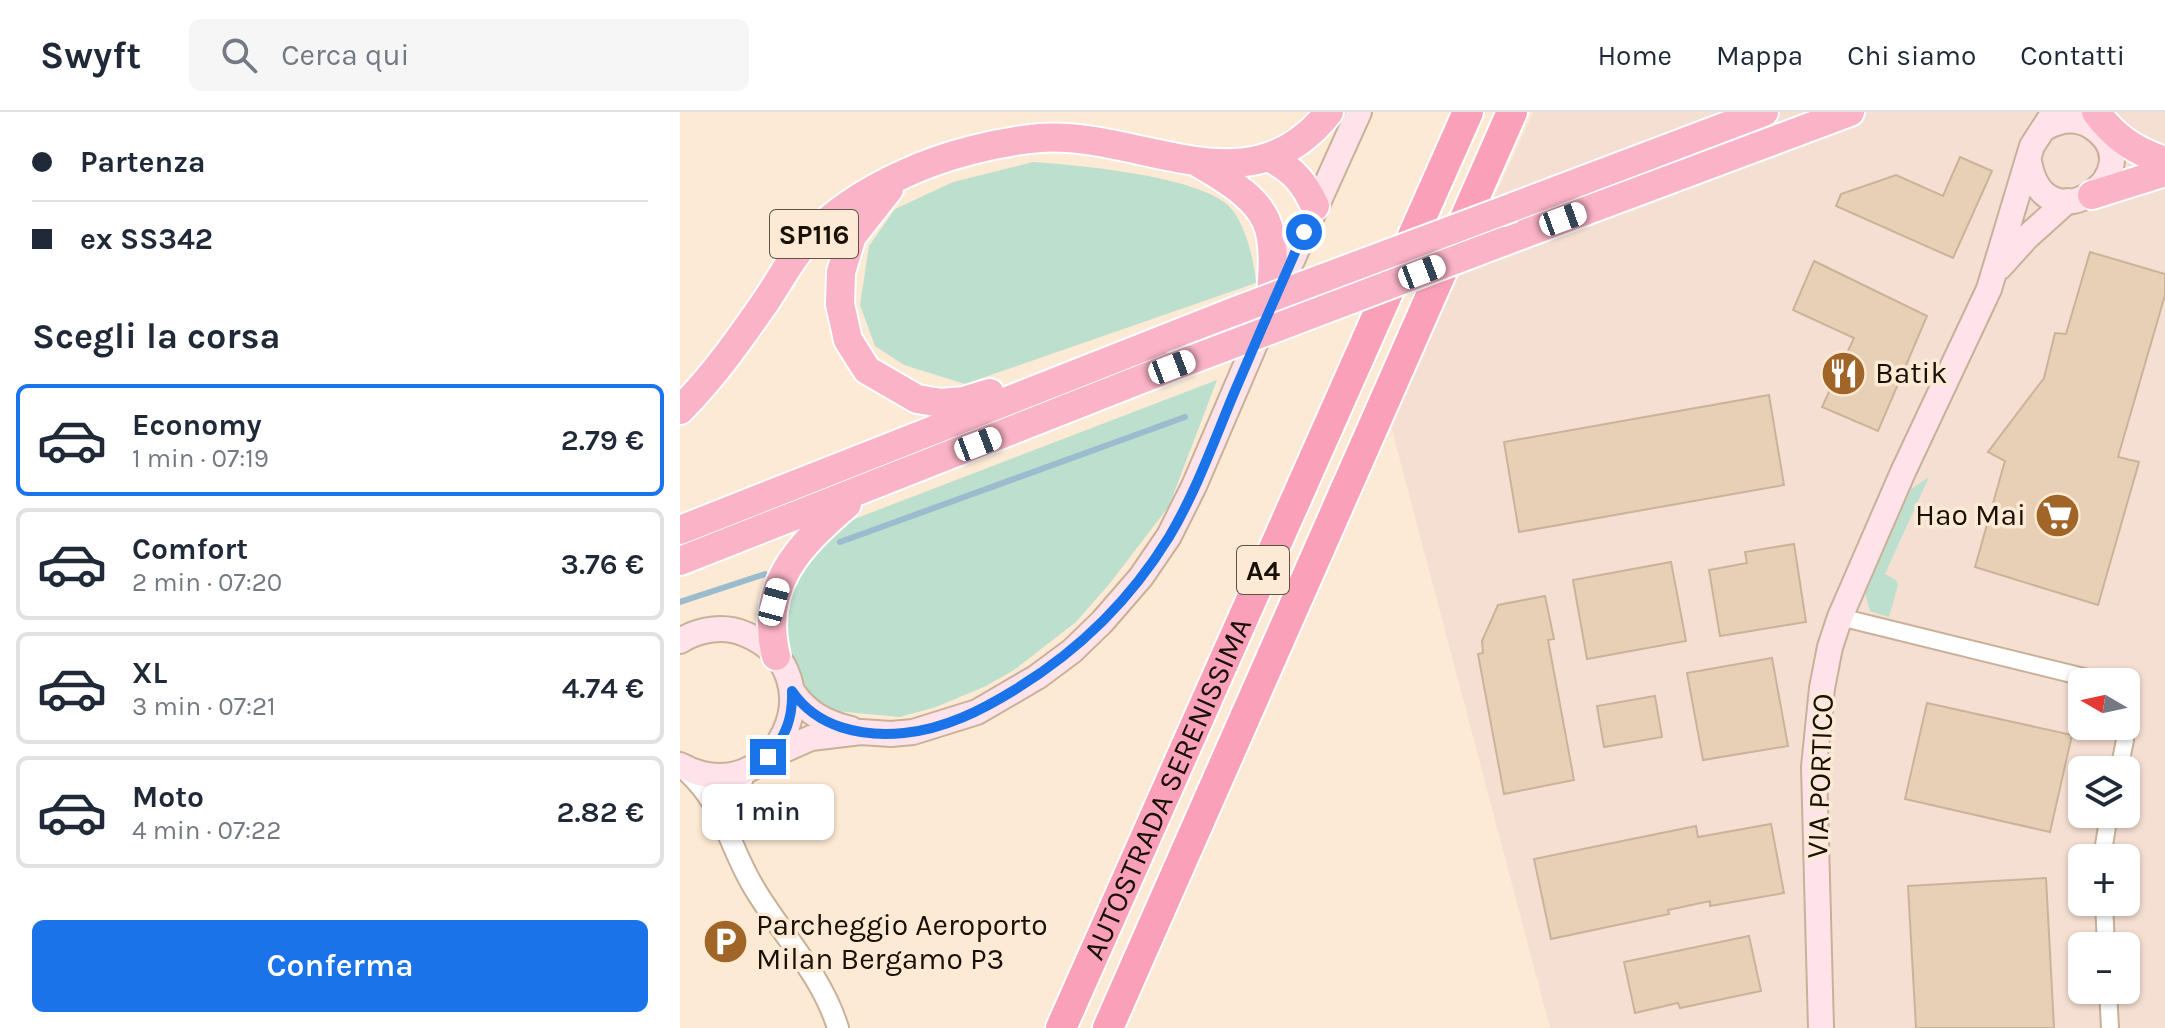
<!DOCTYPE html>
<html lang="it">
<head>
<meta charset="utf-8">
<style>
  body { margin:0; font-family:Karla,sans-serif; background:#f6f6f7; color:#1f2937; height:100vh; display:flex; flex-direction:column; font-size:30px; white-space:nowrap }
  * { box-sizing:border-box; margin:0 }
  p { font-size:26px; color:#747a83 }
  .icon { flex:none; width:44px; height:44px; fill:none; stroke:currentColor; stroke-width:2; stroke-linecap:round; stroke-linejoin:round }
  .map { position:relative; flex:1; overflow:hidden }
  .panel { display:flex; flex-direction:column; background:#fff; width:680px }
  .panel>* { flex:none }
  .hud { display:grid; align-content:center; height:176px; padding:0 32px; background:#fff }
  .needle { width:52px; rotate:279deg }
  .tools { position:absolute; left:1388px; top:556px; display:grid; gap:16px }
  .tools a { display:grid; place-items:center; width:72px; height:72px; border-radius:12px; background:#fff; box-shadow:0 2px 6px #0004; font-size:40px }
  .end { position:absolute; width:36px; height:36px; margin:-18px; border:10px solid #1a73e8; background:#fff; box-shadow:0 0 0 4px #fff }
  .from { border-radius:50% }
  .bubble { position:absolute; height:56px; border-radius:12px; background:#fff; box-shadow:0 2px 6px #0004; font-size:26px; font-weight:600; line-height:56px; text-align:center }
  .car { position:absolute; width:24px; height:48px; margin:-24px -12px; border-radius:10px; box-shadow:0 0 6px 2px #0007; background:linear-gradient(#fff 24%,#345 0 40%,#fff 0 76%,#345 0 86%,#fff 0) }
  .hud b { display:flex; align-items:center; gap:28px; height:76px; font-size:30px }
  .hud b+b { border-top:2px solid #e0e1e3 }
  .hud i { width:20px; height:20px; background:#1f2937 }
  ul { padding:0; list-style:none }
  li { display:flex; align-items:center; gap:24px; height:112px; margin:0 16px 12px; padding:0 16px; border:4px solid #e0e1e3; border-radius:12px }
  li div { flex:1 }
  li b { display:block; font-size:30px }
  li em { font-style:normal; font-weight:600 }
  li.active { border-color:#1a73e8 }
  li>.icon { width:72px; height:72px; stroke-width:1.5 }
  h2 { padding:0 32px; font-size:36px; line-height:96px }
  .button { display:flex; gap:16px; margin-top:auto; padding:16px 32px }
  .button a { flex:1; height:92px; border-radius:12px; background:#1a73e8; color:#fff; font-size:32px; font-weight:600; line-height:92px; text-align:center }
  header { display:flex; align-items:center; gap:48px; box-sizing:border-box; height:112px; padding:0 40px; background:#fff; border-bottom:2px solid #e0e1e3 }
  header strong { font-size:38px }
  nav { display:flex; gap:44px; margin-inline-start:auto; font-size:28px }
  .search { width:560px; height:72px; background:#f6f6f7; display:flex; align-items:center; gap:20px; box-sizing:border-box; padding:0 28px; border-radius:12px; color:#747a83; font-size:30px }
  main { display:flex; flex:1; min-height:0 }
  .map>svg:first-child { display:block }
</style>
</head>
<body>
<header>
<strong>Swyft</strong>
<div class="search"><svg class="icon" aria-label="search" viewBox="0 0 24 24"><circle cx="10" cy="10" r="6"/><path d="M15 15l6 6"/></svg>Cerca qui</div>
<nav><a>Home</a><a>Mappa</a><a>Chi siamo</a><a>Contatti</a></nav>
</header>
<main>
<section class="panel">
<div class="hud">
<b><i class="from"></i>Partenza</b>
<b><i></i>ex SS342</b>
</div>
<h2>Scegli la corsa</h2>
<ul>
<li class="active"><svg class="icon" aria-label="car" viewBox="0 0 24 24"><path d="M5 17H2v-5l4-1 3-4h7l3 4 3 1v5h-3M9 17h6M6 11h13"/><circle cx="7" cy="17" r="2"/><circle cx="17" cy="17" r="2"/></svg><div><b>Economy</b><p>1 min · 07:19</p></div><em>2.79 €</em></li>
<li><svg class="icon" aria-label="car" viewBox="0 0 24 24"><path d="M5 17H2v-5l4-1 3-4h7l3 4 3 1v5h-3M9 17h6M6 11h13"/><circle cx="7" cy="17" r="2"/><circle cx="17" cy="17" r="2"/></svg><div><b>Comfort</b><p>2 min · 07:20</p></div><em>3.76 €</em></li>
<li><svg class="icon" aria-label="car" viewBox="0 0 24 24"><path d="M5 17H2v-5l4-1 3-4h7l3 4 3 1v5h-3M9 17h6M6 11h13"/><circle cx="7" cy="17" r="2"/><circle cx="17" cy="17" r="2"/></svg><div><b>XL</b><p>3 min · 07:21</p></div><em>4.74 €</em></li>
<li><svg class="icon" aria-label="car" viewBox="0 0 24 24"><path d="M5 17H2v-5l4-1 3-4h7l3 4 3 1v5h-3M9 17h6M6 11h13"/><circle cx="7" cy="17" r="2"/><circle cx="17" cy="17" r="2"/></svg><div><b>Moto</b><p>4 min · 07:22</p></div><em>2.82 €</em></li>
</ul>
<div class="button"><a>Conferma</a></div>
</section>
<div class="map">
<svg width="1485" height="916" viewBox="0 0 1485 916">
  <rect width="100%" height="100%" fill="#fdead5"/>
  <path fill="#f5dfd2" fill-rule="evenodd" d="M 853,0 L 1485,0 L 1485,916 L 870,916 L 711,314 ZM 1402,570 L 1446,570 L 1446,614 L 1402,614 ZM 1402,658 L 1446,658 L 1446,702 L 1402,702 ZM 1402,746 L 1446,746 L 1446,790 L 1402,790 ZM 1402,834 L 1446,834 L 1446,878 L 1402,878 Z"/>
  <path fill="#bddfce" d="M 353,50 C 395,53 531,64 554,100 C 567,120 574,148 576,171 L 285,272 L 224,253 L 195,234 L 180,193 L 189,134 L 215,97 L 273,70 Z
    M 537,268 L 489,394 L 431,470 L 396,510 L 334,558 L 306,574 L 256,595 L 220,605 L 144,598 L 126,583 L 115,552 L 101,528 L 107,472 L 149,421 L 177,406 Z
    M 1249,365 L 1205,462 L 1216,468 L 1218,473 L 1209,505 L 1190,499 L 1185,481 L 1231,377 Z"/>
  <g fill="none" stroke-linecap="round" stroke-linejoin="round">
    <path stroke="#9bbbcf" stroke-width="6" d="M 160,430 L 505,305
      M 0,490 L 85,462"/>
  </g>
  <path fill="#e8d0b6" stroke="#cbb39a" stroke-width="2" d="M 1280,45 L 1312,59 L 1273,146 L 1156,94 L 1161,82 L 1216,63 L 1263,84 Z
    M 1410,140 L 1485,162 L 1485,183 L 1438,345 L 1459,350 L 1418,493 L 1295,455 L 1325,349 L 1308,340 L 1364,266 L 1375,221 L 1386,222 Z
    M 1134,149 L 1247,204 L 1198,319 L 1142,295 L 1174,226 L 1113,198 Z
    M 1089,283 L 1104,373 L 839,420 L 824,330 Z
    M 1114,432 L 1126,510 L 1040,524 L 1029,458 L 1067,451 L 1065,440 Z
    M 991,450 L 1006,529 L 907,547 L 893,468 Z
    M 865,484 L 874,527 L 868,528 L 894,668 L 824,682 L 798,542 L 803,541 L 802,529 L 818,493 Z
    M 1092,546 L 1108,634 L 1023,648 L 1007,561 Z
    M 975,584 L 982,625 L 924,635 L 917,594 Z
    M 1247,591 L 1392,623 L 1370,720 L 1225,687 Z
    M 1091,712 L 1104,781 L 1030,794 L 1030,789 L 988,798 L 989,802 L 871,827 L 854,747 L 1016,714 L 1018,725 Z
    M 1366,766 L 1374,916 L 1236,916 L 1228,774 Z
    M 1069,824 L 1081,879 L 1000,896 L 998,891 L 955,901 L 944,850 Z"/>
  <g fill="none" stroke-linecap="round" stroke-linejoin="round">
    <defs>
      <path id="minor" d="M 1160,505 L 1424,570
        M 1439,658 L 1445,628 L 1444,614
        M 1422,746 L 1429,702
        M 1424,790 L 1426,834
        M 1428,878 L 1430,916"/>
      <path id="tertiary" d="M 1,654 C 46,692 47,733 76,779 C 104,825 142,864 158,916
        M 52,720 L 53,692 L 65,660"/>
      <path id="secondary" d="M 1349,49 C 1364,139 1477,58 1412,15 C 1397,5 1381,7 1365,16
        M 1320,155 L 1347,125 L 1387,89
        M 0,529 C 19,517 44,513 65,522 C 161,561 95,704 0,653
        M 112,579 C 127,601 145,611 171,617
        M 88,645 L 131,626 L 181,620 L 211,622 L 233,620 L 297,600 L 357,565 L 392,539 L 422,510 L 461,465 L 489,424 L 514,374 L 590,197 L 679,0
        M 1141,916 L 1134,655 L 1142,576 L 1150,535 L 1160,505 L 1223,360 L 1309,177 L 1352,34 L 1374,0"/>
      <path id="trunk" d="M 1416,0 C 1435,26 1455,39 1485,49
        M 590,46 C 614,58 624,71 635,94
        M 520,52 C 596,96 597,112 590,197
        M 209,77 L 172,124 L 161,160 L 160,192 L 168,228 L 187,258 L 237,287 L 261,291 L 284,289 L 310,281
        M 1412,83 L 1485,60
        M 833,95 L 1084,0
        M 825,129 L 1170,0
        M 0,298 C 33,265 59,228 86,189 C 99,170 111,146 127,129 C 153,100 190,77 226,61 C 265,43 316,30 360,26 C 462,19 570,102 649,0
        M 0,418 L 558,198
        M 0,449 L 492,255
        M 96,544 C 79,474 118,434 167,392"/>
      <g id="motorway">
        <path id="s1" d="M 381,916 L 788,0"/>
        <path d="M 428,916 L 832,0"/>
      </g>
    </defs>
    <use href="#minor" stroke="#c8b198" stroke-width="20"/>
    <use href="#tertiary" stroke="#c8b198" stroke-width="24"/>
    <use href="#secondary" stroke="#c8b198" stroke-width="28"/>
    <use href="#trunk" stroke="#fff" stroke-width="32"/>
    <use href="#motorway" stroke="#fff" stroke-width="34"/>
    <use href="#minor" stroke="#fff" stroke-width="16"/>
    <use href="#tertiary" stroke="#fff" stroke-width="20"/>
    <use href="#secondary" stroke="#fee3ea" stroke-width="24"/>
    <use href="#trunk" stroke="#fbb4c7" stroke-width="28"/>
    <use href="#motorway" stroke="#faa1b9" stroke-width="30"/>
    <defs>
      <path id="trunk-bridge" d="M 558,198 L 833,95
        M 492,255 L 825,129"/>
    </defs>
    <use href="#trunk-bridge" stroke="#fff" stroke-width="32" stroke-linecap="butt"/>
    <use href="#trunk-bridge" stroke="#fbb4c7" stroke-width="28"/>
  </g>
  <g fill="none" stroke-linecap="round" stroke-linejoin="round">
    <path stroke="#1a73e8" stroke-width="10" d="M 88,645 C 106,624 113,606 112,579 C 137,616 182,625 224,621 C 265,617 302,598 336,577 C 398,539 451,487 489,425 C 516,380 534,329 554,281 C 577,227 600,174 624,120"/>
  </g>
  <defs>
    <symbol id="restaurant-disc" viewBox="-11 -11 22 22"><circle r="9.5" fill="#a16527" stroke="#fdead5"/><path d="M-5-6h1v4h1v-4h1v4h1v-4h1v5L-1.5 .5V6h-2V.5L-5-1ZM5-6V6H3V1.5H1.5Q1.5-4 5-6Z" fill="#fff"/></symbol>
    <symbol id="supermarket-disc" viewBox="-11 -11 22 22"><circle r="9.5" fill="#a16527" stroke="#fdead5"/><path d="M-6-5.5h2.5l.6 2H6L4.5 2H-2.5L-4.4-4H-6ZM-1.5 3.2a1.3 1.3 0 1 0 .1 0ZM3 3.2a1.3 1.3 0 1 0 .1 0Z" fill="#fff"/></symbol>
    <symbol id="parking-disc" viewBox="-11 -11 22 22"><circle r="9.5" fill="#a16527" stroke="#fdead5"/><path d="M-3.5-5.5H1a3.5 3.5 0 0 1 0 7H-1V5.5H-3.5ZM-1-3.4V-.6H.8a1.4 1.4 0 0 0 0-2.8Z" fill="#fff"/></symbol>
  </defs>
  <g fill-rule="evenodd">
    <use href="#restaurant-disc" x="1138" y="236" width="51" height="51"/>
    <use href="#supermarket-disc" x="1352" y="378" width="51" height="51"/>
    <use href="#parking-disc" x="20" y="804" width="51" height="51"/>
  </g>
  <g text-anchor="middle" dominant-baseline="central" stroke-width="7" stroke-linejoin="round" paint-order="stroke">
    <g fill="#fdead5" stroke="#5d5246" stroke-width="2">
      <rect x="90" y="98" width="88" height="48" rx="6"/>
      <rect x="557" y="434" width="52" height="48" rx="6"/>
    </g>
    <g font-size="28" font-weight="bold" fill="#191108">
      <text x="134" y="122">SP116</text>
      <text x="583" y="458">A4</text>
    </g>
    <g font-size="30" fill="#191108" stroke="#fdead5" text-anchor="start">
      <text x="1195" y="261">Batik</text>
      <text x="1346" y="403" text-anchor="end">Hao Mai</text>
      <text x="76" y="813">Parcheggio Aeroporto<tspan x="76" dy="34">Milan Bergamo P3</tspan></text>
    </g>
    <g font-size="30" fill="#191108" stroke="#fdead5">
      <text transform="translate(1140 664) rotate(-88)">VIA PORTICO</text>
      <text stroke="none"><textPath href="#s1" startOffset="262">AUTOSTRADA SERENISSIMA</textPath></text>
    </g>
  </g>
</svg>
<div class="tools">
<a><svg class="needle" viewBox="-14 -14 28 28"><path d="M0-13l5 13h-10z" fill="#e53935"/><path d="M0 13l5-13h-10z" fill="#747a83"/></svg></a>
<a><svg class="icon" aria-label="layers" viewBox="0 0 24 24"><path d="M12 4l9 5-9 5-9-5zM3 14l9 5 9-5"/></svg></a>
<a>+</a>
<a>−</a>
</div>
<i class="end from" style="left:624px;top:120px"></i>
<i class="end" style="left:88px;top:645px"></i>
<div class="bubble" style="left:22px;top:672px;width:132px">1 min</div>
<i class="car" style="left:883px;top:107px;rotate:70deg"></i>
<i class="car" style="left:742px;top:160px;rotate:69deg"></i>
<i class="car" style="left:492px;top:255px;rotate:69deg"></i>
<i class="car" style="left:298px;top:332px;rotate:69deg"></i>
<i class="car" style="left:94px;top:490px;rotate:15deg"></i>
</div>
</main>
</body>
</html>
